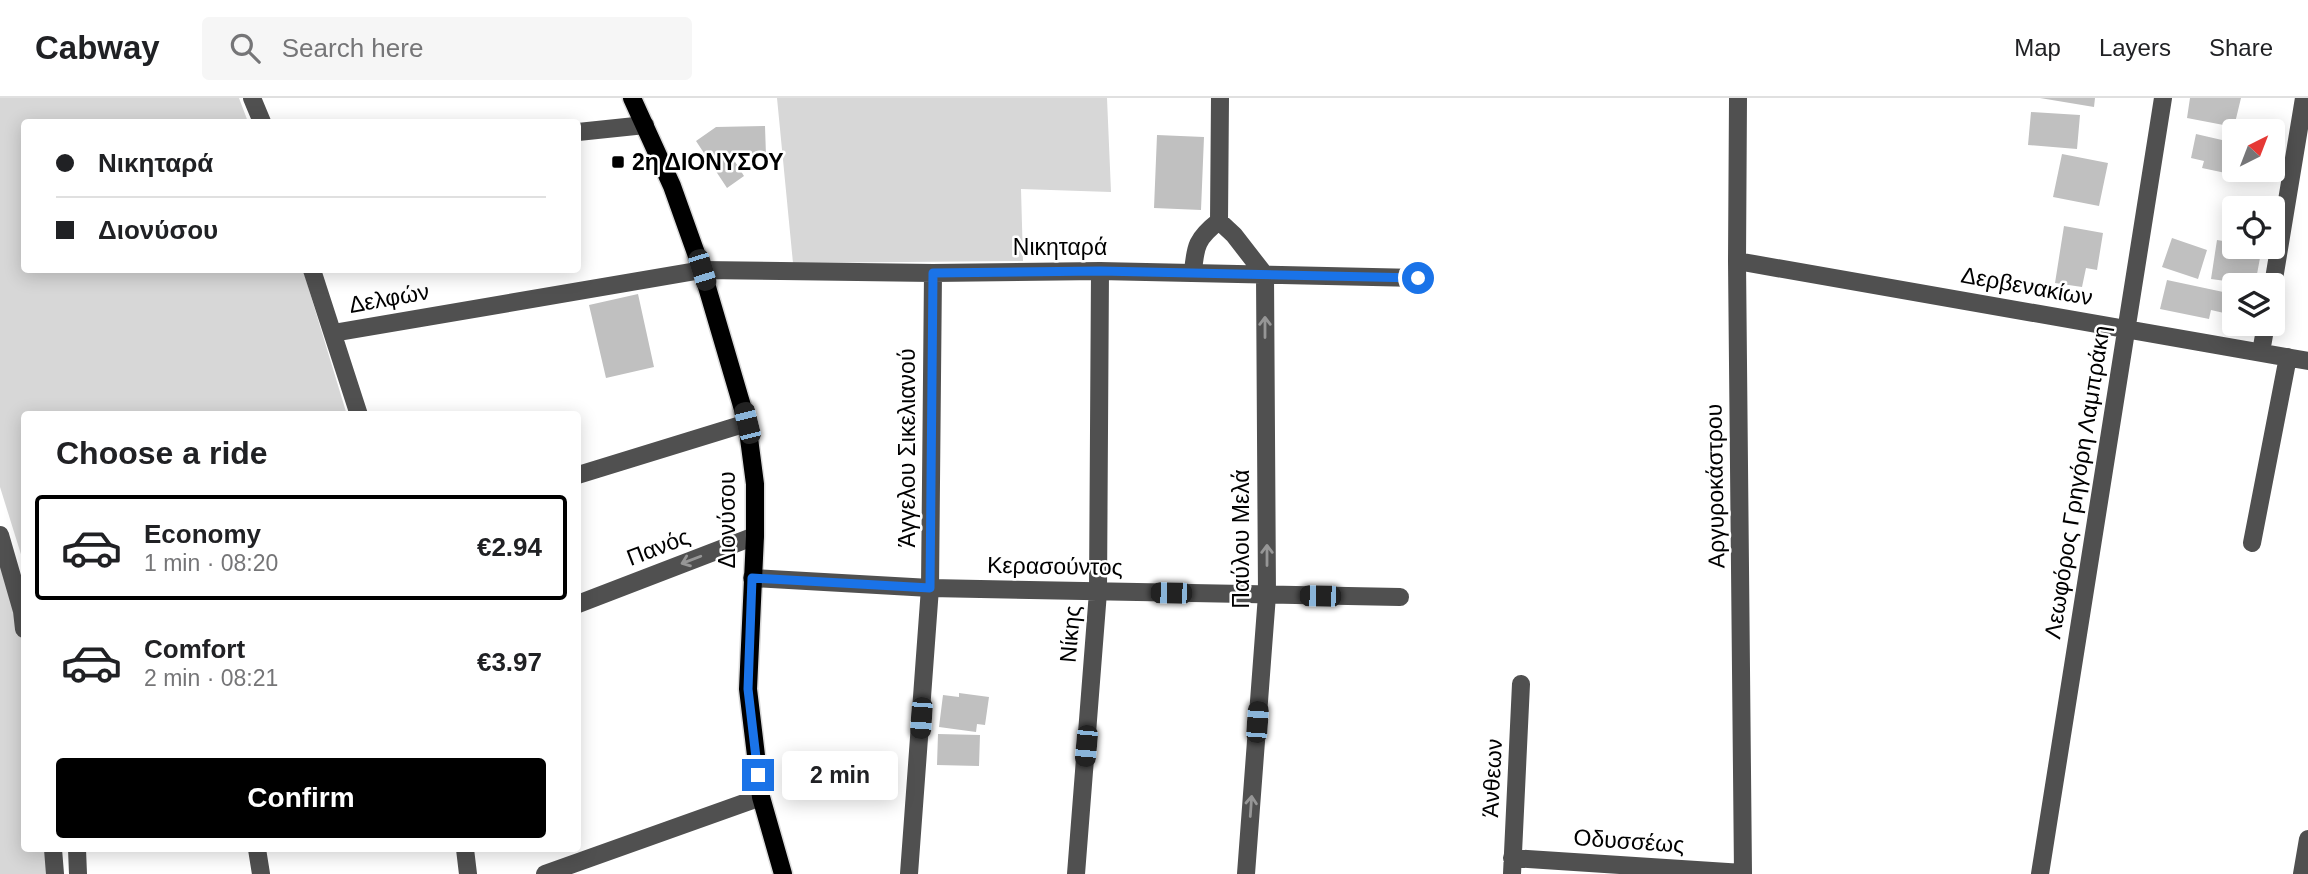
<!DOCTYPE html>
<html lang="en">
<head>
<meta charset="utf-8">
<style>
  body { margin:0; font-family:Arial,sans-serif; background:#f6f6f6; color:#202124; height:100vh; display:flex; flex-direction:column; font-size:26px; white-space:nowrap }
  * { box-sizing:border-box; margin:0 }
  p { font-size:23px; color:#757577 }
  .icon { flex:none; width:38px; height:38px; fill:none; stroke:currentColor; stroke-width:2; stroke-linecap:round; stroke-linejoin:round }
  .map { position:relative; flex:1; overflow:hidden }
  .side { position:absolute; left:21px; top:313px; width:560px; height:441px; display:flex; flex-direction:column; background:#fff; border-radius:7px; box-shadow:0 4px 18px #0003 }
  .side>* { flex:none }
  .top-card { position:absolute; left:21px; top:21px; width:560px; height:154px; border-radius:7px; box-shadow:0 4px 18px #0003; display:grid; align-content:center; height:154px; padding:0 35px; background:#fff }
  .needle { width:46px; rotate:42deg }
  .fabs { position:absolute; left:2222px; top:21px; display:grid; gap:14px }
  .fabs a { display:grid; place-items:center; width:63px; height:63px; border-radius:7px; background:#fff; box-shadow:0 4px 18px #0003; font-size:35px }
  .end { position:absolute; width:32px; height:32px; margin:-16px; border:9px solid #1a73e8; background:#fff; box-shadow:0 0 0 4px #fff }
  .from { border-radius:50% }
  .bubble { position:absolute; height:49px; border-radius:7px; background:#fff; box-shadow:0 4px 18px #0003; font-size:23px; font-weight:800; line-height:49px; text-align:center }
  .car { position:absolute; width:21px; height:42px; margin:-21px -10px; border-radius:9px; box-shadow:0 0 5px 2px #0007; background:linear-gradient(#222 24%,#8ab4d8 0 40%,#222 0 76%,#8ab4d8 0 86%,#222 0) }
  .top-card b { display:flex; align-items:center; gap:24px; height:66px; font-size:26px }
  .top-card b+b { border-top:2px solid #e0e0e0 }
  .top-card i { width:18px; height:18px; background:#202124 }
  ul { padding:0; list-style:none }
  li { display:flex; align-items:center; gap:21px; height:105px; margin:0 14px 10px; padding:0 21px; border:4px solid transparent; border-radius:7px }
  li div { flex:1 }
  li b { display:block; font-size:26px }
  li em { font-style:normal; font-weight:800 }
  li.on { border-color:#000 }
  li>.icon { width:63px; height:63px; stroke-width:1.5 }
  h2 { padding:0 35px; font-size:32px; line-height:84px }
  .action { display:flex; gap:14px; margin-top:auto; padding:14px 35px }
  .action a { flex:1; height:80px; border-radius:7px; background:#000; color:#fff; font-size:28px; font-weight:800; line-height:80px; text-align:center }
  header { display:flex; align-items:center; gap:42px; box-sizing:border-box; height:98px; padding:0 35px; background:#fff; border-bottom:2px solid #e0e0e0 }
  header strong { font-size:33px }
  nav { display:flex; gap:38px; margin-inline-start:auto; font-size:24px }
  .search { width:490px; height:63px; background:#f6f6f6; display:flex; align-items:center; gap:18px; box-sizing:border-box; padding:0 24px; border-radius:7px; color:#757577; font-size:26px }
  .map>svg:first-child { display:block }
</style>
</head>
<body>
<header>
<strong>Cabway</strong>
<div class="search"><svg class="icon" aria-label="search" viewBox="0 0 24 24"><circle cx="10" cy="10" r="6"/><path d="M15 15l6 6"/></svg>Search here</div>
<nav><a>Map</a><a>Layers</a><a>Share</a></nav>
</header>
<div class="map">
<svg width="2308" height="776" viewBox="0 0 2308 776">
  <rect width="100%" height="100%" fill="#fff"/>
  <path fill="#d7d7d7" d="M 0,0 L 239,0 L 248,24 L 24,24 L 24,172 L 303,172 L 347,317 L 24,317 L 24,466 L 0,389 Z
    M 777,0 L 1107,0 L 1111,94 L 1021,91 L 1023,163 L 793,165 Z
    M 0,450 L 24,551 L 24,751 L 51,751 L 53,776 L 0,776 Z"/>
  <path fill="#c0c0c0" d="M 2040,0 L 2095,0 L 2094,9 Z
    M 2190,0 L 2241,0 L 2234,29 L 2187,20 Z
    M 2031,14 L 2080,17 L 2077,51 L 2028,47 Z
    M 765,28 L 766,58 L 732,59 L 744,78 L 727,90 L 696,43 L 716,29 Z
    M 2196,36 L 2235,45 L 2235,72 L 2251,72 L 2249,80 L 2202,70 L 2204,63 L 2191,60 Z
    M 1157,37 L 1204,39 L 1201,112 L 1154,110 Z
    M 2062,56 L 2108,65 L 2099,108 L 2053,99 Z
    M 2257,72 L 2273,72 L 2272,76 Z
    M 2064,128 L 2103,135 L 2097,172 L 2086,170 L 2082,189 L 2055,185 Z
    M 2172,140 L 2207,152 L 2198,181 L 2162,169 Z
    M 2217,142 L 2235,145 L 2235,149 L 2262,149 L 2255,187 L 2211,181 Z
    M 2167,182 L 2228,195 L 2224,215 L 2211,212 L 2209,221 L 2160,211 Z
    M 638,196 L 654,269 L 606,280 L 589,207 Z
    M 959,595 L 989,599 L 985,627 L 977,626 L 976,634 L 939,629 L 943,597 L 959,599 Z
    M 938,636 L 980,637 L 979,668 L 937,667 Z"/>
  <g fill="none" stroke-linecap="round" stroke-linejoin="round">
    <defs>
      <path id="major" d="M 632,0 L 672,88 L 702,172 L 747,325 L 755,386 L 755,438 L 748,591 L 761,699 L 783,776"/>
    </defs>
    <use href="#major" stroke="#dbdbdb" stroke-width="21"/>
    <path stroke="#505050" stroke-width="18" d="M 252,0 L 262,24
      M 1220,0 L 1219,123 L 1234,137 L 1265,177 L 1267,497 L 1246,776
      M 1738,0 L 1737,163 L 1743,776
      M 578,34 L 645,27
      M 1737,163 L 2308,263
      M 312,172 L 359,317
      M 1193,175 C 1195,148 1197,140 1219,123
      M 2273,187 L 2304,0
      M 333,235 L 702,172 L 933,175 L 1100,173 L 1418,180
      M 2261,254 L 2266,226
      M 578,377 L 747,325
      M 0,437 L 22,513 L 24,531
      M 2252,445 L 2288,259
      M 752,480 L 930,490 L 1400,499
      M 578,506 L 755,438
      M 53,751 L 55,776
      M 77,751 L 78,776
      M 257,751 L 261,776
      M 465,751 L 468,776
      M 1512,760 L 1743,775
      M 545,776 L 761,699
      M 909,776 L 930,490 L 933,175
      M 1076,776 L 1098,494 L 1100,173
      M 1512,776 L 1521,586
      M 2040,776 L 2163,0
      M 2302,776 L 2308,741"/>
    <use href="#major" stroke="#000" stroke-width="18"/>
  </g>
  <defs><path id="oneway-shaft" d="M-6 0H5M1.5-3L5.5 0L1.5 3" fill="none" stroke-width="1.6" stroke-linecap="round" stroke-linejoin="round" transform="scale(1.75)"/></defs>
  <g stroke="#969696">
    <use href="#oneway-shaft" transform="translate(1265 229) rotate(-90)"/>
    <use href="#oneway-shaft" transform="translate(1267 457) rotate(-90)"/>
    <use href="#oneway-shaft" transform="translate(691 462) rotate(159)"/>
    <use href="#oneway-shaft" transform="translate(1251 708) rotate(-86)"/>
  </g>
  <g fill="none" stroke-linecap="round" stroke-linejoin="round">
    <path stroke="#1a73e8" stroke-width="9" d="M 758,677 L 748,591 L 752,480 L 930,490 L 933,175 L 1100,173 L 1418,180"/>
  </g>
  <rect fill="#000" stroke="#fff" stroke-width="2.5" x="611" y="57" width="14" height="14" rx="3.5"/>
  <g text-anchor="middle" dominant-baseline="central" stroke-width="5" stroke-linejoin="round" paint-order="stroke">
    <g font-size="23" font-weight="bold" fill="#000" stroke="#fff" text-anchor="start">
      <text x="632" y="64">2η ΔΙΟΝΥΣΟΥ</text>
    </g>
    <g font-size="23" fill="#000" stroke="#fff">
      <text x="1060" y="149">Νικηταρά</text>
      <text transform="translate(2027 188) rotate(10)">Δερβενακίων</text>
      <text transform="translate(389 200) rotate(-10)">Δελφών</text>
      <text transform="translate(907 350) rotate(-90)">Άγγελου Σικελιανού</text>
      <text transform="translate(2077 384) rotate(-81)">Λεωφόρος Γρηγόρη Λαμπράκη</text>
      <text transform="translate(1715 388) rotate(-91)">Αργυροκάστρου</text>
      <text transform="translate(727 422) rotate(-90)">Διονύσου</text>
      <text transform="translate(1241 441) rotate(-90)">Παύλου Μελά</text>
      <text transform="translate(658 449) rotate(-21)">Πανός</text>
      <text transform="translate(1055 468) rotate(1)">Κερασούντος</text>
      <text transform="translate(1070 536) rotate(-85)">Νίκης</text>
      <text transform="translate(1492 680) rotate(-87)">Άνθεων</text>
      <text transform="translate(1629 743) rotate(4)">Οδυσσέως</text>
    </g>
  </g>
</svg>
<div class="fabs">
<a><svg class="needle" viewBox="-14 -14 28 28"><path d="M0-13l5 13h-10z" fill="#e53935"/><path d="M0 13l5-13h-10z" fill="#757577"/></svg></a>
<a><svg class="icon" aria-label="locate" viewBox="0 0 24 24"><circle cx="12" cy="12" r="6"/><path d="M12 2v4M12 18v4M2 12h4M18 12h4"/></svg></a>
<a><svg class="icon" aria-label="layers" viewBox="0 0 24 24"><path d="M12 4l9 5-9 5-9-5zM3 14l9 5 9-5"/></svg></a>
</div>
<i class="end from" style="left:1418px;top:180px"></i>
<i class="end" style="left:758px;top:677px"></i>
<div class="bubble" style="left:782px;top:653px;width:116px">2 min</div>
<i class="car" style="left:702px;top:172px;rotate:163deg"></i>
<i class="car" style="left:747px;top:325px;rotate:346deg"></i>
<i class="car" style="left:1171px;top:495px;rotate:271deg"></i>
<i class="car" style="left:1320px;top:498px;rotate:271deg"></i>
<i class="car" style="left:921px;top:620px;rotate:184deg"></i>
<i class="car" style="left:1257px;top:624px;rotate:4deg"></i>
<i class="car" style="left:1086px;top:648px;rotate:185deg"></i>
<div class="top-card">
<b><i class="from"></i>Νικηταρά</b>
<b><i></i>Διονύσου</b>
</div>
<section class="side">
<h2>Choose a ride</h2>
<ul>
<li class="on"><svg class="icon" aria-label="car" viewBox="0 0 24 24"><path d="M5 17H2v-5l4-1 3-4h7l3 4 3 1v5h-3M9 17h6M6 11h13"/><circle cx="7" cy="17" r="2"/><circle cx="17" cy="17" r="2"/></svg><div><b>Economy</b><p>1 min · 08:20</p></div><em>€2.94</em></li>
<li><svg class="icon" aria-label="car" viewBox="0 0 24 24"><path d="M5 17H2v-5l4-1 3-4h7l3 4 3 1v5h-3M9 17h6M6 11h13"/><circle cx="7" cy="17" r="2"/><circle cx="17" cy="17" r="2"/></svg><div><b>Comfort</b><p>2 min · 08:21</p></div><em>€3.97</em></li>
</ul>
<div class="action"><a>Confirm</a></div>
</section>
</div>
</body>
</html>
